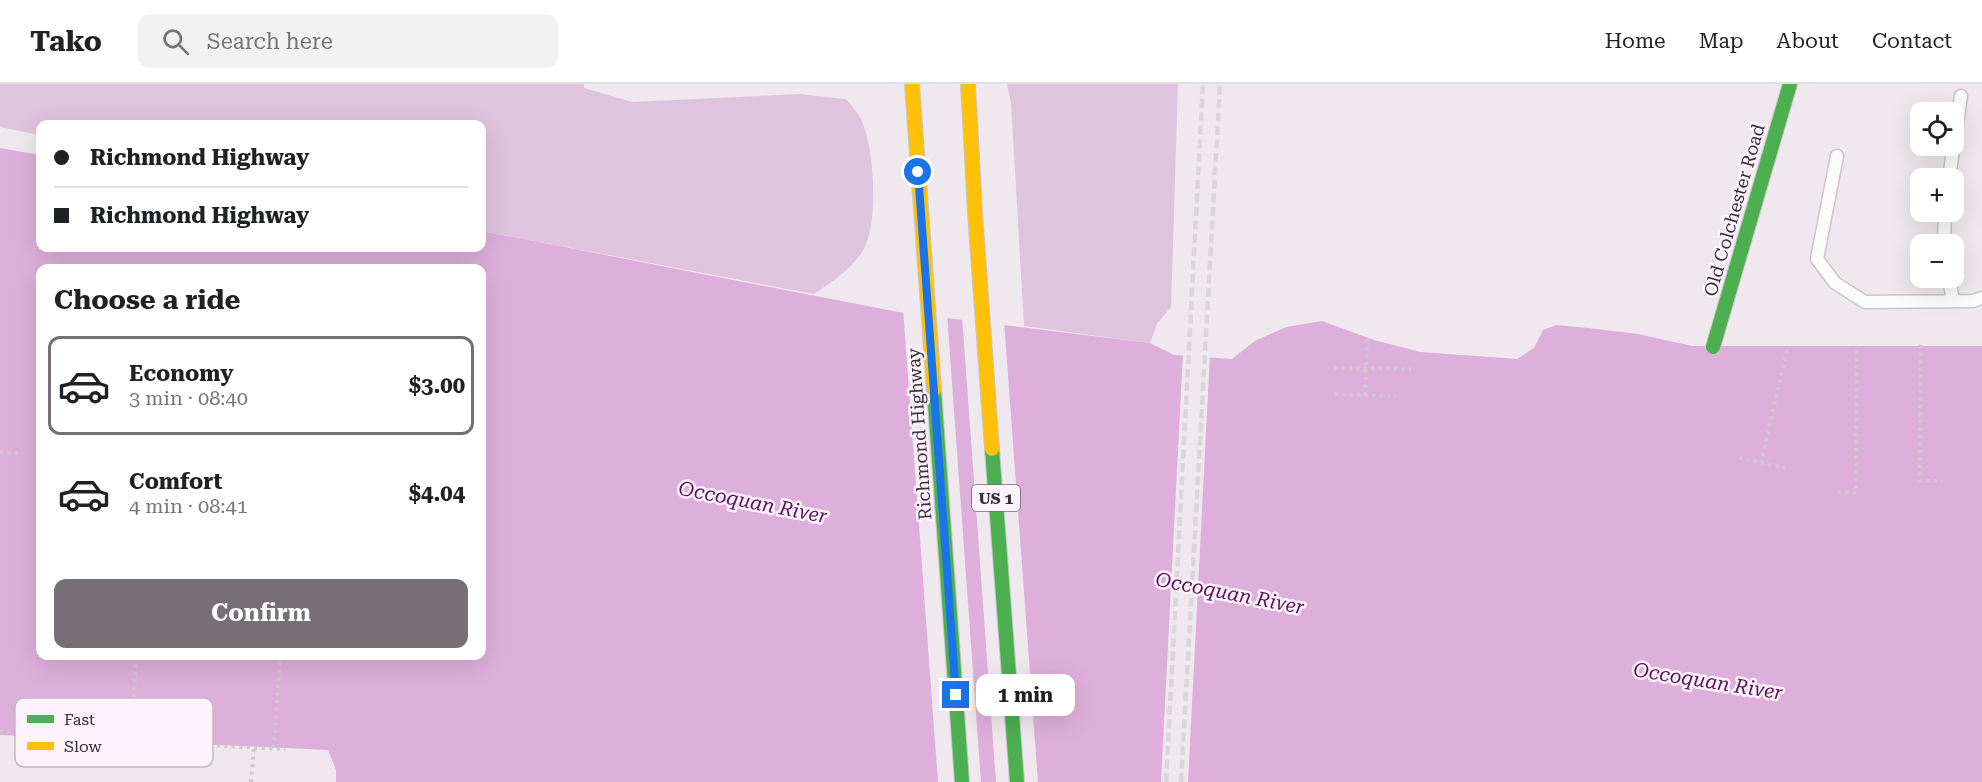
<!DOCTYPE html>
<html lang="en">
<head>
<meta charset="utf-8">
<style>
  body { margin:0; font-family:"Roboto Serif",serif; background:#f2f2f2; color:#202124; height:100vh; display:flex; flex-direction:column; font-size:22px; white-space:nowrap }
  * { box-sizing:border-box; margin:0 }
  p { font-size:20px; color:#757577 }
  .icon { flex:none; width:33px; height:33px; fill:none; stroke:currentColor; stroke-width:2; stroke-linecap:round; stroke-linejoin:round }
  .map { position:relative; flex:1; overflow:hidden }
  .panel { position:absolute; left:36px; top:180px; width:450px; height:396px; display:flex; flex-direction:column; background:#fff; border-radius:12px; box-shadow:0 6px 24px #0002 }
  .panel>* { flex:none }
  .banner { position:absolute; left:36px; top:36px; width:450px; height:132px; border-radius:12px; box-shadow:0 6px 24px #0002; display:grid; align-content:center; height:132px; padding:0 18px; background:#fff }
  .tools { position:absolute; left:1910px; top:18px; display:grid; gap:12px }
  .tools a { display:grid; place-items:center; width:54px; height:54px; border-radius:12px; background:#fff; box-shadow:0 6px 24px #0002; font-size:30px }
  .end { position:absolute; width:27px; height:27px; margin:-14px; border:8px solid #1a73e8; background:#fff; box-shadow:0 0 0 3px #fff }
  .from { border-radius:50% }
  .bubble { position:absolute; height:42px; border-radius:12px; background:#fff; box-shadow:0 6px 24px #0002; font-size:20px; font-weight:700; line-height:42px; text-align:center }
  .banner b { display:flex; align-items:center; gap:21px; height:57px; font-size:22px }
  .banner b+b { border-top:2px solid #e0e0e0 }
  .banner i { width:15px; height:15px; background:#202124 }
  ul { padding:0; list-style:none }
  li { display:flex; align-items:center; gap:18px; height:99px; margin:0 12px 9px; padding:0 6px; border:3px solid transparent; border-radius:12px }
  li div { flex:1 }
  li b { display:block; font-size:22px }
  li em { font-style:normal; font-weight:700 }
  li.selected { border-color:#767076 }
  li>.icon { width:54px; height:54px; stroke-width:1.5 }
  h2 { padding:0 18px; font-size:27px; line-height:72px }
  .primary-button { display:flex; gap:12px; margin-top:auto; padding:12px 18px }
  .primary-button a { flex:1; height:69px; border-radius:12px; background:#767076; color:#fff; font-size:24px; font-weight:700; line-height:69px; text-align:center }
  header { display:flex; align-items:center; gap:36px; box-sizing:border-box; height:84px; padding:0 30px; background:#fff; border-bottom:2px solid #e0e0e0 }
  header strong { font-size:28px }
  nav { display:flex; gap:33px; margin-inline-start:auto; font-size:21px }
  .search { width:420px; height:54px; background:#f2f2f2; display:flex; align-items:center; gap:15px; box-sizing:border-box; padding:0 21px; border-radius:12px; color:#757577; font-size:22px }
  .map>svg:first-child { display:block }
</style>
</head>
<body>
<header>
<strong>Tako</strong>
<div class="search"><svg class="icon" aria-label="search" viewBox="0 0 24 24"><circle cx="10" cy="10" r="6"/><path d="M15 15l6 6"/></svg>Search here</div>
<nav><a>Home</a><a>Map</a><a>About</a><a>Contact</a></nav>
</header>
<div class="map">
<svg width="1982" height="698" viewBox="0 0 1982 698">
  <rect width="100%" height="100%" fill="#f0e8ef"/>
  <path fill="#dfc4dd" d="M 0,0 L 584,0 L 584,4 L 632,18 L 799,10 L 846,15 C 851,22 859,29 862,37 C 874,65 878,132 866,160 C 856,183 833,197 814,210 L 482,147 L 482,40 L 40,40 L 40,51 L 0,43 Z
    M 1007,0 L 1178,0 L 1171,223 L 1157,240 L 1150,259 L 1024,242 L 1011,18 Z"/>
  <path fill="#deafdb" fill-rule="evenodd" d="M 0,64 L 40,71 L 40,164 L 482,164 L 482,147 L 898,228 L 1150,259 L 1174,271 L 1232,275 L 1255,257 L 1286,243 L 1322,237 L 1374,256 L 1421,268 L 1517,275 L 1534,264 L 1543,246 L 1556,241 L 1588,244 L 1638,250 L 1692,262 L 1982,262 L 1982,698 L 336,698 L 336,686 L 328,666 L 0,651 ZM 40,184 L 482,184 L 482,572 L 40,572 Z"/>
  <path fill="#f0e8ef" d="M 903,225 L 947,230 L 981,698 L 938,698 Z
    M 962,232 L 1004,237 L 1038,698 L 996,698 Z
    M 1183,269 L 1210,270 L 1188,698 L 1161,698 Z"/>
  <g fill="none" stroke-linecap="round" stroke-linejoin="round">
    <defs>
      <path id="lane" d="M 1837,72 L 1817,175 L 1835,199 L 1865,218 L 1973,217 L 1982,214
        M 1949,94 L 1961,12
        M 1944,160 L 1945,128
        M 1949,194 L 1953,217"/>
      <path id="fast" d="M 1713,263 L 1790,0
        M 934,306 L 962,698
        M 992,365 L 1017,698"/>
      <path id="slow" d="M 912,0 L 934,306
        M 968,0 L 975,129 L 992,365"/>
    </defs>
    <use href="#lane" stroke="#cbc4ca" stroke-width="15"/>
    <use href="#fast" stroke="#cbc4ca" stroke-width="16"/>
    <use href="#slow" stroke="#cbc4ca" stroke-width="16"/>
    <path stroke="#cdcacd" stroke-width="4" stroke-dasharray="3 4.5" stroke-linecap="butt" d="M 1921,261 L 1920,397 L 1943,397
      M 1334,284 L 1411,285
      M 1335,310 L 1396,312
      M 1365,311 L 1367,254
      M 0,368 L 20,369
      M 1739,374 L 1785,384
      M 1761,379 L 1788,262
      M 1838,408 L 1856,409 L 1857,262
      M 78,645 L 77,655 L 285,665
      M 0,647 L 68,651 L 78,645 L 132,647
      M 131,658 L 136,572
      M 274,664 L 280,572
      M 251,698 L 254,663"/>
    <use href="#lane" stroke="#fdfcfd" stroke-width="12"/>
    <use href="#fast" stroke="#4caf50" stroke-width="14"/>
    <use href="#slow" stroke="#ffc107" stroke-width="14"/>
    <path stroke="#dad7da" stroke-width="4.5" stroke-dasharray="9 4.5" stroke-linecap="butt" d="M 1166,698 L 1203,0
      M 1181,698 L 1220,0"/>
  </g>
  <g fill="none" stroke-linecap="round" stroke-linejoin="round">
    <path stroke="#1a73e8" stroke-width="8" d="M 918,88 L 956,611"/>
  </g>
  <g text-anchor="middle" dominant-baseline="central" stroke-width="5" stroke-linejoin="round" paint-order="stroke">
    <rect fill="#fef3fd" stroke="#716a71" stroke-width="1.5" x="972" y="401" width="48" height="26" rx="4.5"/>
    <g font-size="16" font-weight="bold" fill="#353035">
      <text x="996" y="414">US 1</text>
    </g>
    <g font-size="18" fill="#353035" stroke="#fef3fd">
      <text transform="translate(1734 126) rotate(-74)">Old Colchester Road</text>
      <text transform="translate(919 350) rotate(-94)">Richmond Highway</text>
    </g>
    <g font-size="20" font-style="italic" fill="#5b105a" stroke="#fef3fd">
      <text transform="translate(753 418) rotate(11)">Occoquan River</text>
      <text transform="translate(1230 509) rotate(11)">Occoquan River</text>
      <text transform="translate(1708 597) rotate(9)">Occoquan River</text>
    </g>
  </g>
  <rect x="15" y="614" width="198" height="69" rx="9" fill="#fef3fd" stroke="#c2b8c1" stroke-width="1.5"/>
  <rect x="27" y="631" width="27" height="8" fill="#4caf50"/>
  <rect x="27" y="658" width="27" height="8" fill="#ffc107"/>
  <g font-size="16" fill="#353035">
    <text x="64" y="641">Fast</text>
    <text x="64" y="668">Slow</text>
  </g>
</svg>
<div class="tools">
<a><svg class="icon" aria-label="locate" viewBox="0 0 24 24"><circle cx="12" cy="12" r="6"/><path d="M12 2v4M12 18v4M2 12h4M18 12h4"/></svg></a>
<a>+</a>
<a>−</a>
</div>
<i class="end from" style="left:918px;top:88px"></i>
<i class="end" style="left:956px;top:611px"></i>
<div class="bubble" style="left:976px;top:590px;width:99px">1 min</div>
<div class="banner">
<b><i class="from"></i>Richmond Highway</b>
<b><i></i>Richmond Highway</b>
</div>
<section class="panel">
<h2>Choose a ride</h2>
<ul>
<li class="selected"><svg class="icon" aria-label="car" viewBox="0 0 24 24"><path d="M5 17H2v-5l4-1 3-4h7l3 4 3 1v5h-3M9 17h6M6 11h13"/><circle cx="7" cy="17" r="2"/><circle cx="17" cy="17" r="2"/></svg><div><b>Economy</b><p>3 min · 08:40</p></div><em>$3.00</em></li>
<li><svg class="icon" aria-label="car" viewBox="0 0 24 24"><path d="M5 17H2v-5l4-1 3-4h7l3 4 3 1v5h-3M9 17h6M6 11h13"/><circle cx="7" cy="17" r="2"/><circle cx="17" cy="17" r="2"/></svg><div><b>Comfort</b><p>4 min · 08:41</p></div><em>$4.04</em></li>
</ul>
<div class="primary-button"><a>Confirm</a></div>
</section>
</div>
</body>
</html>
